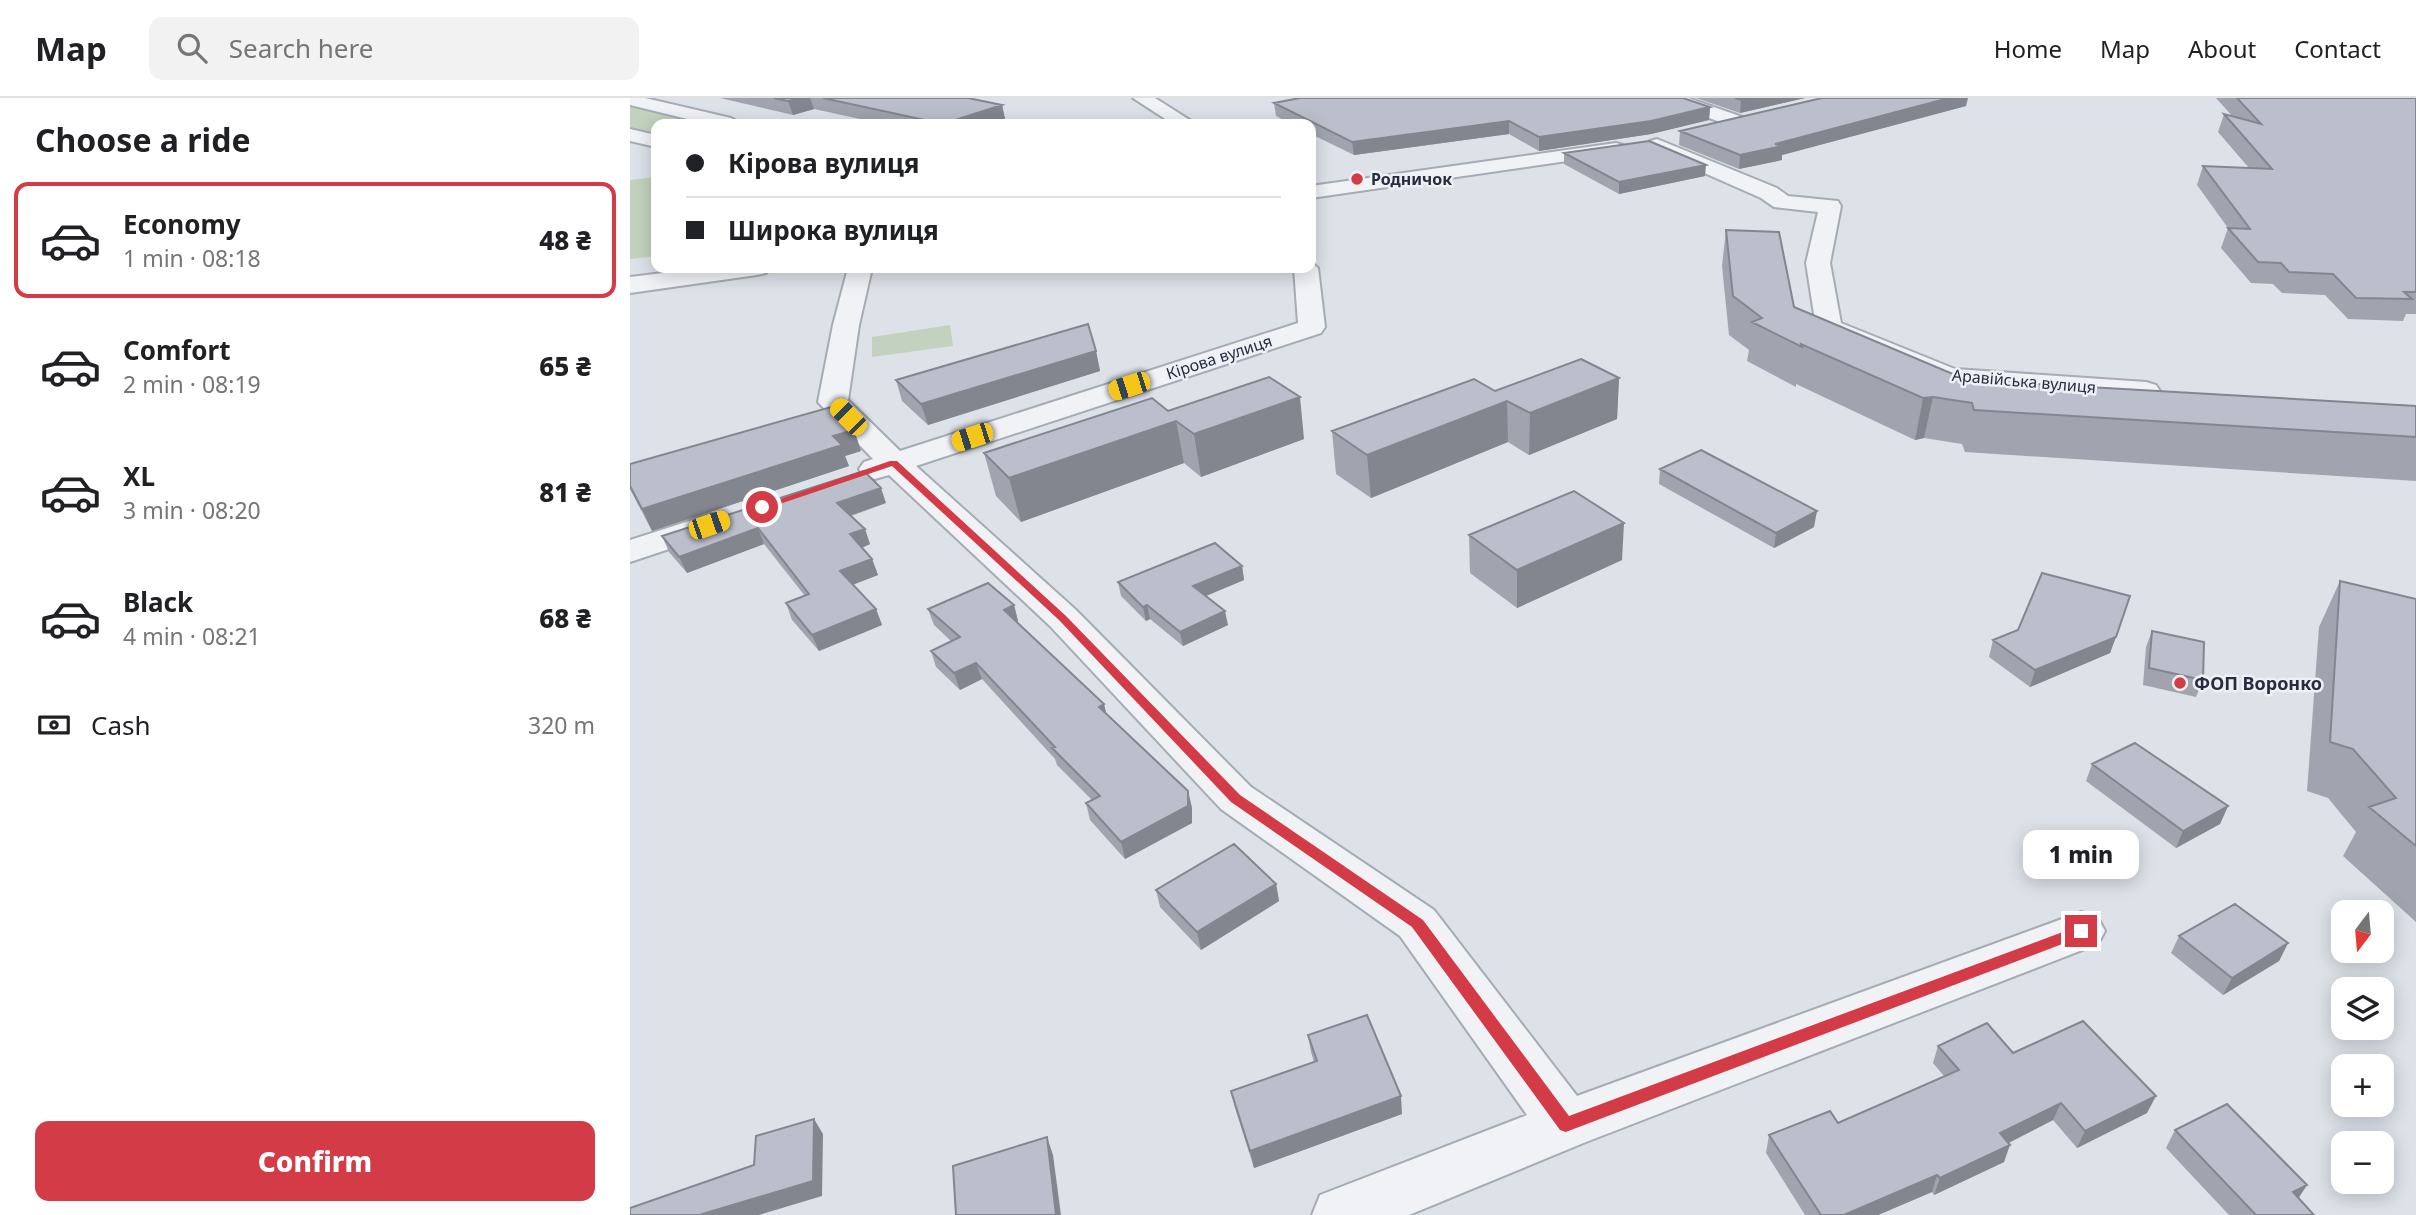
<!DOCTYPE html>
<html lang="en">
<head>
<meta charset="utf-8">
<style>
  body { margin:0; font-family:"Noto Sans",sans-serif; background:#f2f2f2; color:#202124; height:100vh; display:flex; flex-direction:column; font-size:26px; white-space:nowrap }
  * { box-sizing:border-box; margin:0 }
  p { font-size:23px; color:#757577 }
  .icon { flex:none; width:38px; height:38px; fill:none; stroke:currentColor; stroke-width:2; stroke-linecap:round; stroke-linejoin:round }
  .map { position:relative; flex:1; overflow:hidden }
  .panel { display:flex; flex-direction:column; background:#fff; width:630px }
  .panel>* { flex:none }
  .hud { position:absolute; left:21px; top:21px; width:665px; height:154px; border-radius:14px; box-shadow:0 4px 18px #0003; display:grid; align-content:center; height:154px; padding:0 35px; background:#fff }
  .needle { width:46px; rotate:196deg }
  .controls { position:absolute; left:1701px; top:802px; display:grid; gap:14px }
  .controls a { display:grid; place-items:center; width:63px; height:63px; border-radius:14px; background:#fff; box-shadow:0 4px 18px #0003; font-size:35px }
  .end { position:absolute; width:32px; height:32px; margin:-16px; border:9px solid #d33c46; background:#fff; box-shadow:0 0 0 4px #fff }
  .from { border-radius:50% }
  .bubble { position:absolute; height:49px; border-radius:14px; background:#fff; box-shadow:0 4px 18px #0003; font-size:23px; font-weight:800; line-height:49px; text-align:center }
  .car { position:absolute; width:21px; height:42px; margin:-21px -10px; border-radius:9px; box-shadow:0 0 5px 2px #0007; background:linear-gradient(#f5c518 24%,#345 0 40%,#f5c518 0 76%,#345 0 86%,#f5c518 0) }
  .hud b { display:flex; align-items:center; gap:24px; height:66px; font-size:26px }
  .hud b+b { border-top:2px solid #e0e0e0 }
  .hud i { width:18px; height:18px; background:#202124 }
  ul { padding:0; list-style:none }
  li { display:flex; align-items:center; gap:21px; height:116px; margin:0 14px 10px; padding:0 21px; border:4px solid transparent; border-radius:14px }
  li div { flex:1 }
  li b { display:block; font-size:26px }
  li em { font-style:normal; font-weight:800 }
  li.active { border-color:#d33c46 }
  li>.icon { width:63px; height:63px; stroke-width:1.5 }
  h2 { padding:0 35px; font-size:32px; line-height:84px }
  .pay { display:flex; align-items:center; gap:18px; height:77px; padding:0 35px; font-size:26px }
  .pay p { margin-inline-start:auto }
  .button { display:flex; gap:14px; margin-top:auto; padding:14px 35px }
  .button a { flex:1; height:80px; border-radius:14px; background:#d33c46; color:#fff; font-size:28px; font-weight:800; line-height:80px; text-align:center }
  header { display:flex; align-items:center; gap:42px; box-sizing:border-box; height:98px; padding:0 35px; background:#fff; border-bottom:2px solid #e0e0e0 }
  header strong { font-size:33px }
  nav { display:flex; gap:38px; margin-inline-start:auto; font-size:24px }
  .search { width:490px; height:63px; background:#f2f2f2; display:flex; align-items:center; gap:18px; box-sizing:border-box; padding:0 24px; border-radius:14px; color:#757577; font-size:26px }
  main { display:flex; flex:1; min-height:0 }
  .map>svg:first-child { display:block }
</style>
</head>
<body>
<header>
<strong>Map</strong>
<div class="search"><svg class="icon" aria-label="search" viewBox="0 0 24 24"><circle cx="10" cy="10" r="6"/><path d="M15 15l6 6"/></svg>Search here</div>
<nav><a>Home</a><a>Map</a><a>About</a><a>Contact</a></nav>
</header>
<main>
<section class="panel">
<h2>Choose a ride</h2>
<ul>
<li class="active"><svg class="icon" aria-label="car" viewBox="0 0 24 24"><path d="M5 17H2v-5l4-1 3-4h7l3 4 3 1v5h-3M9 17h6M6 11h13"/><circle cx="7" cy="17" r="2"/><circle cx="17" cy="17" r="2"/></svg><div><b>Economy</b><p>1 min · 08:18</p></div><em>48 ₴</em></li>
<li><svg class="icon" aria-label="car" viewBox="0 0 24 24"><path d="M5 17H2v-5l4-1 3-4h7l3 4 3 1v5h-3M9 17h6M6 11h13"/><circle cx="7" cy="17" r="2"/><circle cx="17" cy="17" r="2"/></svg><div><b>Comfort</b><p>2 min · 08:19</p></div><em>65 ₴</em></li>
<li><svg class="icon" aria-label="car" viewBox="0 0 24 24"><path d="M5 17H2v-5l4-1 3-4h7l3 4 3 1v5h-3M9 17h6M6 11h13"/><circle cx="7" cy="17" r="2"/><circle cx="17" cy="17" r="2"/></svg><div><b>XL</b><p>3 min · 08:20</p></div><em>81 ₴</em></li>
<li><svg class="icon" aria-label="car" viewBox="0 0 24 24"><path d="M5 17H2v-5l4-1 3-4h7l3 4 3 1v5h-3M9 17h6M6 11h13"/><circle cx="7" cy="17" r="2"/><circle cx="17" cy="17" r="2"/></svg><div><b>Black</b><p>4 min · 08:21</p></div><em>68 ₴</em></li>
</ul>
<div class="pay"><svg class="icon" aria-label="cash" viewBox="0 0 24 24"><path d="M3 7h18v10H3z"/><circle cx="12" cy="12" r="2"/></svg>Cash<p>320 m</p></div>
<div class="button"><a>Confirm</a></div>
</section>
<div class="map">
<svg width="1786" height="1117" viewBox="0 0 1786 1117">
  <rect width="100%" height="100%" fill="#dde1e8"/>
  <path fill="#c2d2be" d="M 0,2 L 101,26 L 26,26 L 26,43 L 0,37 Z
    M 26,79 L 26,158 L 0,161 L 0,82 Z
    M 320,227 L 323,248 L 242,259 L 242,239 Z"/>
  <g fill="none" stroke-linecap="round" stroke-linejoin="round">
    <defs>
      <path id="minor" d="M 0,0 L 15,0 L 101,20 L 111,26 L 78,26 L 0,7 Z
        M 503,0 L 525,0 L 566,26 L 543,26 Z
        M 1032,0 L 1058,0 L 1118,21 L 1121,25 L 1118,29 L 1104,29 L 1035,4 Z
        M 0,31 L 26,37 L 26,49 L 0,43 Z
        M 1027,41 L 1147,90 L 1158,98 L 1208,103 L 1211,108 L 1200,165 L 1211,225 L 1325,271 L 1516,284 L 1526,287 L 1530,293 L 1526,299 L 1516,302 L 1320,288 L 1190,235 L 1186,229 L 1176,165 L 1188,114 L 1144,109 L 1131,100 L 1020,51 L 1017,47 L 1020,43 Z
        M 986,45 L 993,47 L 996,51 L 993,55 L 681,100 L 681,88 Z
        M 681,164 L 688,170 L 695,229 L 691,235 L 286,368 L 446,512 L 621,689 L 804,812 L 947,998 L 1451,814 L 1468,820 L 1475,833 L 1468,846 L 956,1044 L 779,1117 L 682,1117 L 690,1097 L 897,1017 L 770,838 L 591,711 L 420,528 L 259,377 L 245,381 L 234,378 L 229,371 L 234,364 L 243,361 L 188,304 L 203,227 L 218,170 L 242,170 L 229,227 L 218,302 L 270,353 L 668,225 L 664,170 L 681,170 Z
        M 74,170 L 139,170 L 136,175 L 127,177 L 0,195 L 0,179 Z
        M 81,416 L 93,419 L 98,426 L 93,433 L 0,464 L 0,442 Z"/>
    </defs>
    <use href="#minor" stroke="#a6abb5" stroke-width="4"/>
    <use href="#minor" fill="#f0f2f6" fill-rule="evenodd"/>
  </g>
  <path fill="#a1a4af" d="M 90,0 L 338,0 L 372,7 L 375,21 L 360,26 L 253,26 L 184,11 L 163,17 Z
    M 1066,0 L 1175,0 L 1110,15 Z
    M 1586,0 L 1786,0 L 1786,216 L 1776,216 L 1773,223 L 1718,221 L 1695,197 L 1652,195 L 1643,186 L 1621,185 L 1591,150 L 1598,130 L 1567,87 L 1573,68 L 1619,70 L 1588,34 L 1594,16 L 1603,19 Z
    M 644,5 L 1080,9 L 1079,22 L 1021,36 L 909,53 L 879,36 L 724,57 L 681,36 L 681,26 L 662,26 L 646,18 Z
    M 1336,8 L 1152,57 L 1152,62 L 1109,71 L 1049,47 L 1050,33 Z
    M 934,55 L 1075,78 L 989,96 L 934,66 Z
    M 1096,132 L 1164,209 L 1337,282 L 1786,308 L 1786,383 L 1335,354 L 1332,346 L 1294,340 L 1285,342 L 1166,286 L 1166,289 L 1117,263 L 1119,252 L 1099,237 L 1092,168 Z
    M 466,253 L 470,273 L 298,327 L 272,303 L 266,282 Z
    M 989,280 L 987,321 L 899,357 L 878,344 L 741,400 L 706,376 L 702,333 L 865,293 Z
    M 538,313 L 674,341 L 571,379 L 554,365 L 391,424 L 366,398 L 354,355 Z
    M 224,332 L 231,353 L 215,358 L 219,368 L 22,433 L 0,391 L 0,366 Z
    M 1030,371 L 1184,429 L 1144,450 L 1029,386 Z
    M 256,405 L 221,418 L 240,446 L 232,450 L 242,461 L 248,477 L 223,487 L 246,511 L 252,527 L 189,553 L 162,522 L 156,505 L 175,498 L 134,446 L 57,475 L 39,454 L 32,438 Z
    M 839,437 L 992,462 L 887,510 L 840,475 Z
    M 612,468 L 614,482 L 576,498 L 598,527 L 553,548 L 520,521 L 516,523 L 491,498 L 488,484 Z
    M 1710,483 L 1786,501 L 1786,824 L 1713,758 L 1726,734 L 1698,700 L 1677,693 L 1689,529 Z
    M 1500,498 L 1480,555 L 1400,589 L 1359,559 L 1363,542 Z
    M 384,507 L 388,523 L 387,524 L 474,606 L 476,616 L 558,693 L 562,710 L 562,725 L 495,761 L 460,722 L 456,705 L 462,702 L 427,667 L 425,661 L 352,581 L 330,592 L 306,569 L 301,553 L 321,543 L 304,527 L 298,511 Z
    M 1522,533 L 1573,582 L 1566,599 L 1513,587 L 1516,549 Z
    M 1462,666 L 1598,708 L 1590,726 L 1546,750 L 1456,683 Z
    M 646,786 L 649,803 L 571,852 L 530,809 L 526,792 Z
    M 1549,838 L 1658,845 L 1649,863 L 1593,897 L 1541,855 Z
    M 678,937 L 772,1016 L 624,1070 L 605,1010 L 601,993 L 684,964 L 681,954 Z
    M 1308,948 L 1383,955 L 1517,1015 L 1447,1050 L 1423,1022 L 1379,1045 L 1374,1064 L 1304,1097 L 1302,1094 L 1248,1117 L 1175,1117 L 1136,1055 L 1139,1037 L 1208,1025 L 1314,978 L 1303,965 Z
    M 1545,1032 L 1677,1087 L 1668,1100 L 1684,1117 L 1599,1117 L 1536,1050 Z"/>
  <path fill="#83868e" d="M 170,0 L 180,0 L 184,11 L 163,17 L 158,3 Z
    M 1121,0 L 1175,0 L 1110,15 L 1111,2 Z
    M 1319,0 L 1338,0 L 1336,8 L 1152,57 L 1152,62 L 1109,71 L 1110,57 L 1145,46 Z
    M 372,7 L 375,21 L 360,26 L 315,26 Z
    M 1080,9 L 1079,22 L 1021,36 L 909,53 L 909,39 Z
    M 879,23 L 879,36 L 724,57 L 722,44 Z
    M 1076,67 L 1075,78 L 989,96 L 989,84 Z
    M 466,253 L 470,273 L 298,327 L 291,306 Z
    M 989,280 L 987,321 L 899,357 L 900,315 Z
    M 670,299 L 674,341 L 571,379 L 564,336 Z
    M 1303,299 L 1294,340 L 1285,342 L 1293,300 Z
    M 877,303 L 878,344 L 741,400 L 737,357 Z
    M 546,323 L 554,365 L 391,424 L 379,380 Z
    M 224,332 L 231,353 L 215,358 L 219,368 L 22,433 L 12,411 L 203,338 Z
    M 251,390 L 256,405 L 213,420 L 207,405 Z
    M 1187,413 L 1184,429 L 1144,450 L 1146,435 Z
    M 994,425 L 992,462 L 887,510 L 887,472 Z
    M 128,430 L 134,446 L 57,475 L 49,459 Z
    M 235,431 L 240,446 L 226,452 L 220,436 Z
    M 242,461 L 248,477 L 216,489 L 210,473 Z
    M 612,468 L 614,482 L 566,502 L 563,488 Z
    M 384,507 L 388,523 L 378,528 L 374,512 Z
    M 517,507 L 520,521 L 516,523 L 513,509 Z
    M 246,511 L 252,527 L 189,553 L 182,537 Z
    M 595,513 L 598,527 L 553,548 L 550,534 Z
    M 1486,539 L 1480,555 L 1400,589 L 1405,572 Z
    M 346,565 L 352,581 L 330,592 L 324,575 Z
    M 474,606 L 478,623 L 469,609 Z
    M 558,693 L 562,710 L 562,725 L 495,761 L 491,744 Z
    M 1598,708 L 1590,726 L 1546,750 L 1553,733 Z
    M 646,786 L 649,803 L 571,852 L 567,834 Z
    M 1658,845 L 1649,863 L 1593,897 L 1602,880 Z
    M 771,998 L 772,1016 L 624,1070 L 620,1053 Z
    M 1526,998 L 1517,1015 L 1447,1050 L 1455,1033 Z
    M 1431,1005 L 1423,1022 L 1364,1052 L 1370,1035 Z
    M 184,1021 L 193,1036 L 192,1098 L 129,1117 L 69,1117 Z
    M 417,1039 L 423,1057 L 431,1117 L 426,1117 Z
    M 1380,1047 L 1374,1064 L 1304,1097 L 1310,1080 Z
    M 1307,1077 L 1302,1094 L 1248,1117 L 1214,1117 Z
    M 1677,1087 L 1666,1104 L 1663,1094 Z"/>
  <path fill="#bbbfcb" stroke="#83868e" stroke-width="2" d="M 144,0 L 170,0 L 158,3 Z
    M 193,0 L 338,0 L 372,7 L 313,26 Z
    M 670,0 L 1053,0 L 1080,9 L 1021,23 L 909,39 L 879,23 L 722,44 L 644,5 Z
    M 1105,0 L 1121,0 L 1111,2 Z
    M 1192,0 L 1319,0 L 1145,46 L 1153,48 L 1110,57 L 1050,33 Z
    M 1607,0 L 1786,0 L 1786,194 L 1774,194 L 1782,201 L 1726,200 L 1703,176 L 1659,174 L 1651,165 L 1628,164 L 1598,130 L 1620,131 L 1573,68 L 1642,71 L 1594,16 L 1631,26 Z
    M 1019,43 L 1076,67 L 989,84 L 934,55 Z
    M 1096,132 L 1149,134 L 1164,209 L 1337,282 L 1786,308 L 1786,339 L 1344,312 L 1342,305 L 1303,299 L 1293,300 L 1171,246 L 1172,249 L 1122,224 L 1132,220 L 1103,198 Z
    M 458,226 L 466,253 L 291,306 L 266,282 Z
    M 951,261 L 989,280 L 900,315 L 877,303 L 737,357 L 702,333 L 844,281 L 865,293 Z
    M 639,279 L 670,299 L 564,336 L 546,323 L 379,380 L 354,355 L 522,300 L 538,313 Z
    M 201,309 L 224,332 L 203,338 L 212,347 L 12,411 L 0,388 L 0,366 Z
    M 1071,352 L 1187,413 L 1146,435 L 1030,371 Z
    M 234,373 L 251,390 L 207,405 L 235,431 L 220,436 L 242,461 L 210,473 L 246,511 L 182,537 L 156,505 L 179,496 L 128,430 L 49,459 L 32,438 Z
    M 944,393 L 994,425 L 887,472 L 839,437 Z
    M 585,445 L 612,468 L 563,488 L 595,513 L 550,534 L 517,507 L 513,509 L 488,484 Z
    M 1412,475 L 1500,498 L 1486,539 L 1405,572 L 1363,542 L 1388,532 Z
    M 1710,483 L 1786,501 L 1786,748 L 1739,709 L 1766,700 L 1723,651 L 1700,644 Z
    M 358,485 L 384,507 L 374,512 L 474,606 L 469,609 L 558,693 L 558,708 L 491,744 L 456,705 L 470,698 L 422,650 L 425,649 L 346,565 L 324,575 L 301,553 L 330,539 L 298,511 Z
    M 1522,533 L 1574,544 L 1573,582 L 1519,570 Z
    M 1505,645 L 1598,708 L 1553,733 L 1462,666 Z
    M 604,746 L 646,786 L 567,834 L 526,792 Z
    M 1605,806 L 1658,845 L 1602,880 L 1549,838 Z
    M 737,917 L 771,998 L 620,1053 L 601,993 L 687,963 L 678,937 Z
    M 1453,923 L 1526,998 L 1455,1033 L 1431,1005 L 1370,1035 L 1380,1047 L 1310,1080 L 1307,1077 L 1214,1117 L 1191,1117 L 1139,1037 L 1200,1013 L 1208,1025 L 1329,972 L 1308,948 L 1357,925 L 1383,955 Z
    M 1597,1006 L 1677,1087 L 1663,1094 L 1684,1117 L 1626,1117 L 1545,1032 Z
    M 184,1021 L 183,1083 L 69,1117 L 0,1117 L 0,1110 L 124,1067 L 126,1038 Z
    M 417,1039 L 426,1117 L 326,1117 L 323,1068 Z"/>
  <path fill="#d33c46" d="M 260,363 L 267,363 L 436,518 L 610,697 L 793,822 L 939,1018 L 1446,829 L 1451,828 L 1458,833 L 1456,837 L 941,1032 L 936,1034 L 930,1032 L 782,829 L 601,704 L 429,522 L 262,368 L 135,411 L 127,409 Z"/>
  <g fill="#d33c46" stroke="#edf0f5" stroke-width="2.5">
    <circle cx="727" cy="81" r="7"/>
    <circle cx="1550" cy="585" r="7"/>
  </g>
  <g text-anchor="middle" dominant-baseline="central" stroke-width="5" stroke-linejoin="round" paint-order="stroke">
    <g font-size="16" font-weight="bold" fill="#262d3f" stroke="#edf0f5" text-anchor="start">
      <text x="741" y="81">Родничок</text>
    </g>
    <g font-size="16" fill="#262d3f" stroke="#edf0f5">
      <text transform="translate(589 259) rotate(-18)">Кірова вулиця</text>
      <text transform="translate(1394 283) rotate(5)">Аравійська вулиця</text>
    </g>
    <g font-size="18" font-weight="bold" fill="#262d3f" stroke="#edf0f5" text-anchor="start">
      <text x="1564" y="585">ФОП Воронко</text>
    </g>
  </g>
</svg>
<div class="controls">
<a><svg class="needle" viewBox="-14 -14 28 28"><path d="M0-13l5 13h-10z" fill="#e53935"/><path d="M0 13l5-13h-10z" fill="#757577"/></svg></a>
<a><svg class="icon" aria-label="layers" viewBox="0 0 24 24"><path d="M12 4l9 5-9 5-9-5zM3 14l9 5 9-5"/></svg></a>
<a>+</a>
<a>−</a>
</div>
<i class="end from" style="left:132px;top:409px"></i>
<i class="end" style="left:1451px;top:833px"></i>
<div class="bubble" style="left:1393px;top:732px;width:116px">1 min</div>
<i class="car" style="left:499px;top:288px;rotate:252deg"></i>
<i class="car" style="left:218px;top:319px;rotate:315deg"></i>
<i class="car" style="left:342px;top:339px;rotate:252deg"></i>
<i class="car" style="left:79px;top:427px;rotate:71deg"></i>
<div class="hud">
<b><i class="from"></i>Кірова вулиця</b>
<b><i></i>Широка вулиця</b>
</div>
</div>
</main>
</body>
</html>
